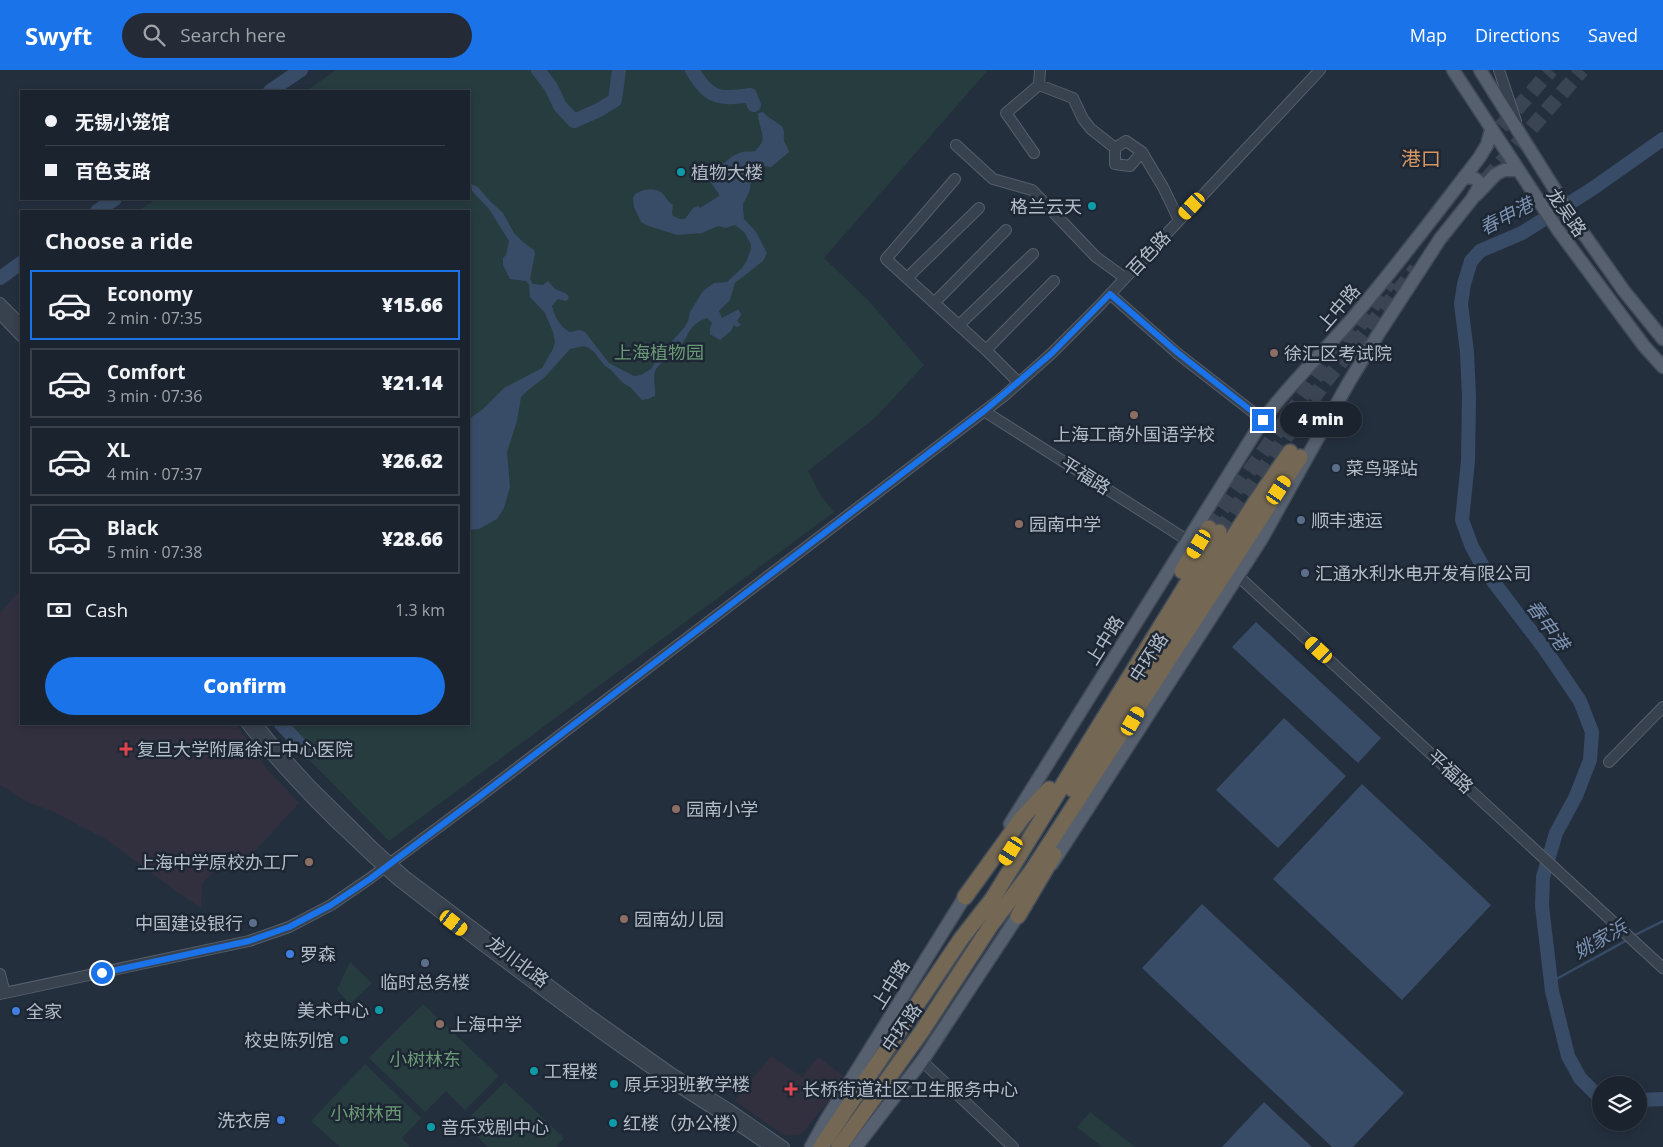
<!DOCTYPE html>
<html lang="en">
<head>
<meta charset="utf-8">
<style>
  body { margin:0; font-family:"Open Sans","Noto Sans SC",sans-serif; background:#242b36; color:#f1f3f6; height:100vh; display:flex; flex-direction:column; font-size:19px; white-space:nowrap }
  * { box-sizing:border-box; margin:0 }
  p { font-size:16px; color:#a0a4aa }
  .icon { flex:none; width:28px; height:28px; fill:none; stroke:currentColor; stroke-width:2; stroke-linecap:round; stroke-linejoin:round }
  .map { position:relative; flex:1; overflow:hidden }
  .sheet { position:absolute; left:20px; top:140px; width:450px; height:515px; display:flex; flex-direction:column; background:#1b232e; border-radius:0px; box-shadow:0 2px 8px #0003,0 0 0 1px #39404a }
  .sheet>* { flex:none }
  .hud { position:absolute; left:20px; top:20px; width:450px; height:110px; border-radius:0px; box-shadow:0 2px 8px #0003,0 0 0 1px #39404a; display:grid; align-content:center; height:110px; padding:0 25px; background:#1b232e }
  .controls { position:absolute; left:1592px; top:1006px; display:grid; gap:10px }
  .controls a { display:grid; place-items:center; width:55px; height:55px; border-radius:50%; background:#1b232e; box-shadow:0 2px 8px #0003,0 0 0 1px #39404a; font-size:25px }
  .end { position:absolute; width:22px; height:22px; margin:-11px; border:6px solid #1a73e8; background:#fff; box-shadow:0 0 0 2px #fff }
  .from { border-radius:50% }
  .bubble { position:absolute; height:35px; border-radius:18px; background:#1b232e; box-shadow:0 2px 8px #0003,0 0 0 1px #39404a; font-size:16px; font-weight:800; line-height:35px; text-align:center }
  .car { position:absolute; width:15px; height:30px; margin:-15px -8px; border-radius:6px; box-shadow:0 0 4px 1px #0007; background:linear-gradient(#f5c518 24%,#345 0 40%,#f5c518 0 76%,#345 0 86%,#f5c518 0) }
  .hud b { display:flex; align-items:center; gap:18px; height:48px; font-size:19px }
  .hud b+b { border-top:1px solid #39404a }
  .hud i { width:12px; height:12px; background:#f1f3f6 }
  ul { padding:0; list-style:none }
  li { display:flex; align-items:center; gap:15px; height:70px; margin:0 10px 8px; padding:0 15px; border:2px solid #39404a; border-radius:0px }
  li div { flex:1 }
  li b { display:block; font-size:19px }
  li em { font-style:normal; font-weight:800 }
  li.selected { border-color:#1a73e8 }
  li>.icon { width:45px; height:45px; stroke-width:1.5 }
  h2 { padding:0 25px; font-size:22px; line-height:60px }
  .pay { display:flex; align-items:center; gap:12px; height:55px; padding:0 25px; font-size:19px }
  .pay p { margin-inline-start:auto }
  .button { display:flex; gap:10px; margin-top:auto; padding:10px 25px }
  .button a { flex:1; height:58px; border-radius:30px; background:#1a73e8; color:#fff; font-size:20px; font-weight:800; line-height:58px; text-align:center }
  header { display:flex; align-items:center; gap:30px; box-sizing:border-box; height:70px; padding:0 25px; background:#1a73e8; color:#fff }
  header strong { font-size:24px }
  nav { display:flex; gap:28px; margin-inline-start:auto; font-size:18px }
  .search { width:350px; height:45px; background:#242b36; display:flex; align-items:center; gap:12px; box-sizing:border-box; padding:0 18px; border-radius:28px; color:#a0a4aa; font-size:19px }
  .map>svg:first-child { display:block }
</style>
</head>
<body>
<header>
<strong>Swyft</strong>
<div class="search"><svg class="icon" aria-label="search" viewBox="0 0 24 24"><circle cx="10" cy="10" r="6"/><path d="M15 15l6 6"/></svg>Search here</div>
<nav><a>Map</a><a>Directions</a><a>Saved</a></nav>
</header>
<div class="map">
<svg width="1663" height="1077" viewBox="0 0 1663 1077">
  <rect width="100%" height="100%" fill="#242f3e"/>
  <path fill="#32303f" d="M 21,519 L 21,654 L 236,654 L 266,698 L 299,733 L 254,782 L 231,799 L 214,802 L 202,813 L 201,838 L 177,822 L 107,770 L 50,740 L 29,733 L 0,715 L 0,543 Z
    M 771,986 L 802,1007 L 818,987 L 846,1008 L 802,1064 L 785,1066 L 735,1031 Z"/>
  <path fill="#263c3f" d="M 336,0 L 988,0 L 824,188 L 868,230 L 924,295 L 876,347 L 808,401 L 821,426 L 834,442 L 389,771 L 285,665 L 275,654 L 469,654 L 469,141 L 138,141 L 156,129 L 469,129 L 469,21 L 306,21 Z
    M 350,892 L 372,913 L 350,934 L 337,920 Z
    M 423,934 L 499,1006 L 465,1040 L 446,1021 L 425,1042 L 369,988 Z
    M 365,994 L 421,1048 L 402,1068 L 410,1077 L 340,1077 L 311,1051 Z
    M 505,1012 L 564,1068 L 556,1077 L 488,1077 L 471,1061 L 470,1047 Z
    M 1090,1042 L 1135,1077 L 1102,1077 L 1077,1057 Z"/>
  <path fill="#394c67" d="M 763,42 C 768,48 774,50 780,55 C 786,59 783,65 784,71 C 786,75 788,78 789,82 L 771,97 L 762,96 L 757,100 L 751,108 L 750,120 L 743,134 L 743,139 L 744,149 L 756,162 L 767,183 L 763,191 L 735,213 L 730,230 L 719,241 L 722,248 L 737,240 L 739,240 L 741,245 L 737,251 L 741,255 L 737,257 L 734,255 L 731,261 L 720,270 L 710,264 L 710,258 L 712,253 L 707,248 C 688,254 688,268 677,282 C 671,289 661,291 656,299 C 652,306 656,318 655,326 L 648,329 L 642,330 L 631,318 L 622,312 L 611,300 L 604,295 L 595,283 L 589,278 L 584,276 L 570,279 L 545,307 L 527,321 L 521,327 L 517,351 L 507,382 L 510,417 L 504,438 L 497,449 L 479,459 L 469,460 L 469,349 L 483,339 L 504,318 L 542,298 L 553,279 L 555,272 L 553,262 L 545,243 L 530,227 L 529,214 L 526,211 L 510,209 L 503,195 L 503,188 L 506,185 L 509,171 L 489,139 L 472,121 L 471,114 L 478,117 L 489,130 L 503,143 L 514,163 L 523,172 L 534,180 L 535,184 L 530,209 L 533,214 L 543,215 L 548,211 L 555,219 L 567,224 L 569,228 L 566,231 L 558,229 L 552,236 C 555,247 560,257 570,262 L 580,260 L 585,262 L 609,293 L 634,306 L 641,305 L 651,299 L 659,285 L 684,258 L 688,251 L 690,242 L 703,221 L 714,213 L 727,212 L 742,198 L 747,190 L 751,179 L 751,174 L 744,162 L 735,155 L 726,158 L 718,156 L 702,163 L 677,165 L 646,155 L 641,152 L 634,137 L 633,128 L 635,124 C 643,119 654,117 662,123 C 666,127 667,131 673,135 L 672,143 L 673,146 L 680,149 L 685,149 L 693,138 L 698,136 L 700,138 L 719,126 L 719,124 L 708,109 L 707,107 L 704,107 L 701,104 L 704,98 C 719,104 729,84 743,82 C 747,81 751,82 755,81 C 770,67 758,60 758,43 Z
    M 1256,552 L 1381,668 L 1358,693 L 1232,577 Z
    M 1284,648 L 1346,706 L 1278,778 L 1216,720 Z
    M 1362,714 L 1491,835 L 1402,930 L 1273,809 Z
    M 1202,834 L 1404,1023 L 1353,1077 L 1332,1077 L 1142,898 Z
    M 1264,1032 L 1312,1077 L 1222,1077 Z"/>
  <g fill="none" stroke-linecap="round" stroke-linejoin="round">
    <path stroke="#394c67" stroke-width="2.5" d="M 1633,866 L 1663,851
      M 1551,912 L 1629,869"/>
    <path stroke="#394c67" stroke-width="14" d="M 538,0 L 551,17 L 560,36 L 574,51 L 599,40 L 615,30 L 619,0
      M 692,0 C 709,28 718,30 750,25 L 754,35
      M 270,21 L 301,0
      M 97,141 L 115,129
      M 0,208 L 21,193
      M 281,654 L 308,683
      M 1601,1029 L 1580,1008 L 1568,986 L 1552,921 L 1542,836 L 1543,807 L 1556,763 L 1576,726 L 1590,690 L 1592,662 L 1580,631 L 1544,578 L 1486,502 L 1472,477 L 1462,450 L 1468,391 L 1469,327 L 1467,282 L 1461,234 L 1464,214 L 1471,191 L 1480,181 L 1522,163 L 1592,119 L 1663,69
      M 1639,1030 L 1663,1029"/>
    <path stroke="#3a4453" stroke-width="15" stroke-dasharray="15 8" stroke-linecap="butt" d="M 1486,74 L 1551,0
      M 1486,110 L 1582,0
      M 1359,256 L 1390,211
      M 1209,458 L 1358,248
      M 1219,462 L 1324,313 L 1416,199"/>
    <defs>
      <path id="minor" d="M 1040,0 L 1039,15 L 1073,28 L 1083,49 L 1091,59 L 1115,78
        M 1499,0 L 1516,51
        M 956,75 L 993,109 L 1032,120 L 1096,187 L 1125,208
        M 1142,82 L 1130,96 L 1115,94 L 1115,78 L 1126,71 L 1142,82 L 1163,117 L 1179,150
        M 1034,83 L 1006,43 L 1039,15
        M 955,109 L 886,189 L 986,280 L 1054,211
        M 907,208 L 979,138
        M 1110,224 L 1177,283 L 1263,350
        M 0,233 L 21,254
        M 934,233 L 1006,160
        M 0,244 L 21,266
        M 959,255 L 1033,184
        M 986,280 L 1019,313
        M 984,341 L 1187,470
        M 1237,505 L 1663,898
        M 247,654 C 273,689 303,720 334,751 C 356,771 376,792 399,811 C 480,874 562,937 646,995 C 687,1024 730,1048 770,1077
        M 257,654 L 277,679 L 311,716 L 376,780 L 405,806 L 587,943 L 670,1002 L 729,1039 L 784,1077
        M 1609,692 L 1663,637
        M 0,904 L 5,923
        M 0,924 L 249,871 L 289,857 L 331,835 L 369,809 L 479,727 L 1004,326 L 1052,283 L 1098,237 L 1320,0
        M 922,991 L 1013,1077"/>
      <path id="major" d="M 1453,0 L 1558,160 L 1644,276 L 1663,297
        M 1480,0 L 1574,150 L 1624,221 L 1663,269
        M 1476,125 L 1496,104 L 1504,100 L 1518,100
        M 1010,754 L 1263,350 C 1291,312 1326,280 1356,244 C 1399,193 1439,140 1479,88 L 1487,75 L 1491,60
        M 1052,794 L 1261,470 L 1349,312 L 1377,266 L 1440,169 L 1472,129 L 1479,117 L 1478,111 L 1474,108 L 1464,107
        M 811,1077 L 826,1050 L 969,820
        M 856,1077 L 922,991 L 1023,838"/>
      <path id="highway" d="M 1182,501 L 1209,458
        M 1072,719 L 1255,433 L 1290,382
        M 965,827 L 1022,748 L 1049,719
        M 1018,846 L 1054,785
        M 821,1077 L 961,869 L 993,828 L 1219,462
        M 839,1077 L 922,961 L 991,855 L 1031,802 L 1300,387"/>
    </defs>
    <use href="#minor" stroke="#565f6c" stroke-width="12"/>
    <use href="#major" stroke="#414a57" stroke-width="15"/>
    <use href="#highway" stroke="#434c59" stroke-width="18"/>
    <use href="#minor" stroke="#38414e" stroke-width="10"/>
    <use href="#major" stroke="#56606e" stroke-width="12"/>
    <use href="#highway" stroke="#746855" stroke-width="15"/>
  </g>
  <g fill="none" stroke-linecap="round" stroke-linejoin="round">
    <path stroke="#1a73e8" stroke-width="6" d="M 102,903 L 249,871 L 289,857 L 331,835 L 370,809 L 479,727 L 984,341 L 1052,283 L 1110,224 L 1178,283 L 1263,350"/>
  </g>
  <g fill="#0f9aa8" stroke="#1d2633" stroke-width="2">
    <circle cx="681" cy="102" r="5"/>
    <circle cx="1092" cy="136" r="5"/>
    <circle cx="379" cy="940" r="5"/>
    <circle cx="344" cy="970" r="5"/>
    <circle cx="534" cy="1001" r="5"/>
    <circle cx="614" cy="1014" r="5"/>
    <circle cx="613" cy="1053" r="5"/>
    <circle cx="431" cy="1057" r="5"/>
  </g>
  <g fill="#8d6e63" stroke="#1d2633" stroke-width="2">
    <circle cx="1274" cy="283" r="5"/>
    <circle cx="1134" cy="345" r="5"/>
    <circle cx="1019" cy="454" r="5"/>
    <circle cx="676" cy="739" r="5"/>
    <circle cx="309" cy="792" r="5"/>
    <circle cx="624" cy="849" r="5"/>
    <circle cx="440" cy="954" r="5"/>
  </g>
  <g fill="#5c6f8a" stroke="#1d2633" stroke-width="2">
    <circle cx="1336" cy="398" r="5"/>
    <circle cx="1301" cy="450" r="5"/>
    <circle cx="1305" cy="503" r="5"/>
    <circle cx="253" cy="853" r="5"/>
    <circle cx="425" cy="893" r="5"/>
  </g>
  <g fill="#e0444e" stroke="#1d2633" stroke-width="2">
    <path d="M123.5 671.5h5v5h5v5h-5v5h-5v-5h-5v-5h5z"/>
    <path d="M788.5 1011.5h5v5h5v5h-5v5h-5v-5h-5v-5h5z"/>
  </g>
  <g fill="#3f7fe0" stroke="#1d2633" stroke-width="2">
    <circle cx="290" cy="884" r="5"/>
    <circle cx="16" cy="941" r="5"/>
    <circle cx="281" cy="1050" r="5"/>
  </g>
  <g text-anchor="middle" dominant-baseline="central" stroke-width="5" stroke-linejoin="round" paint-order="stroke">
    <g font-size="18" fill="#b4bcc9" stroke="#1d2633" text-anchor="start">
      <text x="691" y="102">植物大楼</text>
      <text x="1082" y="136" text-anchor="end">格兰云天</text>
      <text x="1284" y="283">徐汇区考试院</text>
      <text x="1134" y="364" text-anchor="middle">上海工商外国语学校</text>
      <text x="1346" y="398">菜鸟驿站</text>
      <text x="1311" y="450">顺丰速运</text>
      <text x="1029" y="454">园南中学</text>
      <text x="1315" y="503">汇通水利水电开发有限公司</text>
      <text x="137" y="679">复旦大学附属徐汇中心医院</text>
      <text x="686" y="739">园南小学</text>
      <text x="299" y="792" text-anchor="end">上海中学原校办工厂</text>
      <text x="634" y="849">园南幼儿园</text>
      <text x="243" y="853" text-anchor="end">中国建设银行</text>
      <text x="300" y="884">罗森</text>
      <text x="425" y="912" text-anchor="middle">临时总务楼</text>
      <text x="369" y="940" text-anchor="end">美术中心</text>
      <text x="26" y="941">全家</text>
      <text x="450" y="954">上海中学</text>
      <text x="334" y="970" text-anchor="end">校史陈列馆</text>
      <text x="544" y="1001">工程楼</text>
      <text x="624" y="1014">原乒羽班教学楼</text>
      <text x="802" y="1019">长桥街道社区卫生服务中心</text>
      <text x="271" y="1050" text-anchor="end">洗衣房</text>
      <text x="623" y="1053">红楼（办公楼）</text>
      <text x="441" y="1057">音乐戏剧中心</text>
    </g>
    <g font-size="18" fill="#b4bcc9" stroke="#1d2633">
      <text transform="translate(1567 142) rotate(55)">龙吴路</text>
      <text transform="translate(1148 183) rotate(-47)">百色路</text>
      <text transform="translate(1338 237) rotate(-49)">上中路</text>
      <text transform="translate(1086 405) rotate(32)">平福路</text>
      <text transform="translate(1104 570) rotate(-58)">上中路</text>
      <text transform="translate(1148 587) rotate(-57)">中环路</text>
      <text transform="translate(1451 701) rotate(43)">平福路</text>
      <text transform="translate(518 891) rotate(37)">龙川北路</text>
      <text transform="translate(890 914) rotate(-58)">上中路</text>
      <text transform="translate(901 957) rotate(-55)">中环路</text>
    </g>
    <g font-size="18" fill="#6b9a76" stroke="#1d2633">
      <text x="659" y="282">上海植物园</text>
      <text x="425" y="989">小树林东</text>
      <text x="366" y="1043">小树林西</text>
    </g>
    <g font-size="19" font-style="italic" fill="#7c92b1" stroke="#1d2633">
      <text transform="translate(1506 146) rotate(-28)">春申港</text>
      <text transform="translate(1548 555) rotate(54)">春申港</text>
      <text transform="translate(1600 869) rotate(-29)">姚家浜</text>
    </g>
    <g font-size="20" fill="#d59563" stroke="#1d2633">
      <text x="1421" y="88">港口</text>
    </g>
  </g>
</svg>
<div class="controls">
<a><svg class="icon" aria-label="layers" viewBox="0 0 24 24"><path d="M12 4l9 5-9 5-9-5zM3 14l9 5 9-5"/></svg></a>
</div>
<i class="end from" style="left:102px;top:903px"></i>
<i class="end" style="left:1263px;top:350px"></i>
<div class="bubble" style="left:1280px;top:332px;width:82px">4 min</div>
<i class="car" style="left:1192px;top:136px;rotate:223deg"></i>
<i class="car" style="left:1279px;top:420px;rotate:33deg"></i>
<i class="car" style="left:1199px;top:474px;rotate:211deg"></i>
<i class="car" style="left:1319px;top:580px;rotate:313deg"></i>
<i class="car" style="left:1133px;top:651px;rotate:30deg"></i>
<i class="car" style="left:1011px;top:781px;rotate:212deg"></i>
<i class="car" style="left:454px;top:853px;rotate:128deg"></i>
<div class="hud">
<b><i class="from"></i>无锡小笼馆</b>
<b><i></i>百色支路</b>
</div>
<section class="sheet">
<h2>Choose a ride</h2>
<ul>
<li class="selected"><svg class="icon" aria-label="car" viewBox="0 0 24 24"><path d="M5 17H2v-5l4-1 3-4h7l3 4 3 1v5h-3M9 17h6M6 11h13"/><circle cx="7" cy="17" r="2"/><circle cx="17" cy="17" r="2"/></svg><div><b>Economy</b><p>2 min · 07:35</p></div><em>¥15.66</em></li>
<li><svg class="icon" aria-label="car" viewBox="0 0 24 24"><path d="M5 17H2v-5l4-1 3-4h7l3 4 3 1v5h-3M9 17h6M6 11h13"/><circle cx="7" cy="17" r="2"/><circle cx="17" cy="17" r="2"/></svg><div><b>Comfort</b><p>3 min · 07:36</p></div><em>¥21.14</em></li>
<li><svg class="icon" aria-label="car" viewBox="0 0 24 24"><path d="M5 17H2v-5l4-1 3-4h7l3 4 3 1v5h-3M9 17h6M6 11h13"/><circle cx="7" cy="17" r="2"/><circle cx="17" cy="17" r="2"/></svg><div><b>XL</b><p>4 min · 07:37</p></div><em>¥26.62</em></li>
<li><svg class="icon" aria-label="car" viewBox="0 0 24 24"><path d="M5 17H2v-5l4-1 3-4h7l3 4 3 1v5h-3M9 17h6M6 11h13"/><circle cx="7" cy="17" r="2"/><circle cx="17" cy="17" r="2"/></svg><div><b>Black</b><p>5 min · 07:38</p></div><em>¥28.66</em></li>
</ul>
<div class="pay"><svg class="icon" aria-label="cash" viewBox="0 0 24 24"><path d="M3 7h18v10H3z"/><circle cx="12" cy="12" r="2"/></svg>Cash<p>1.3 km</p></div>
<div class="button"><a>Confirm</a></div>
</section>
</div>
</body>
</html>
